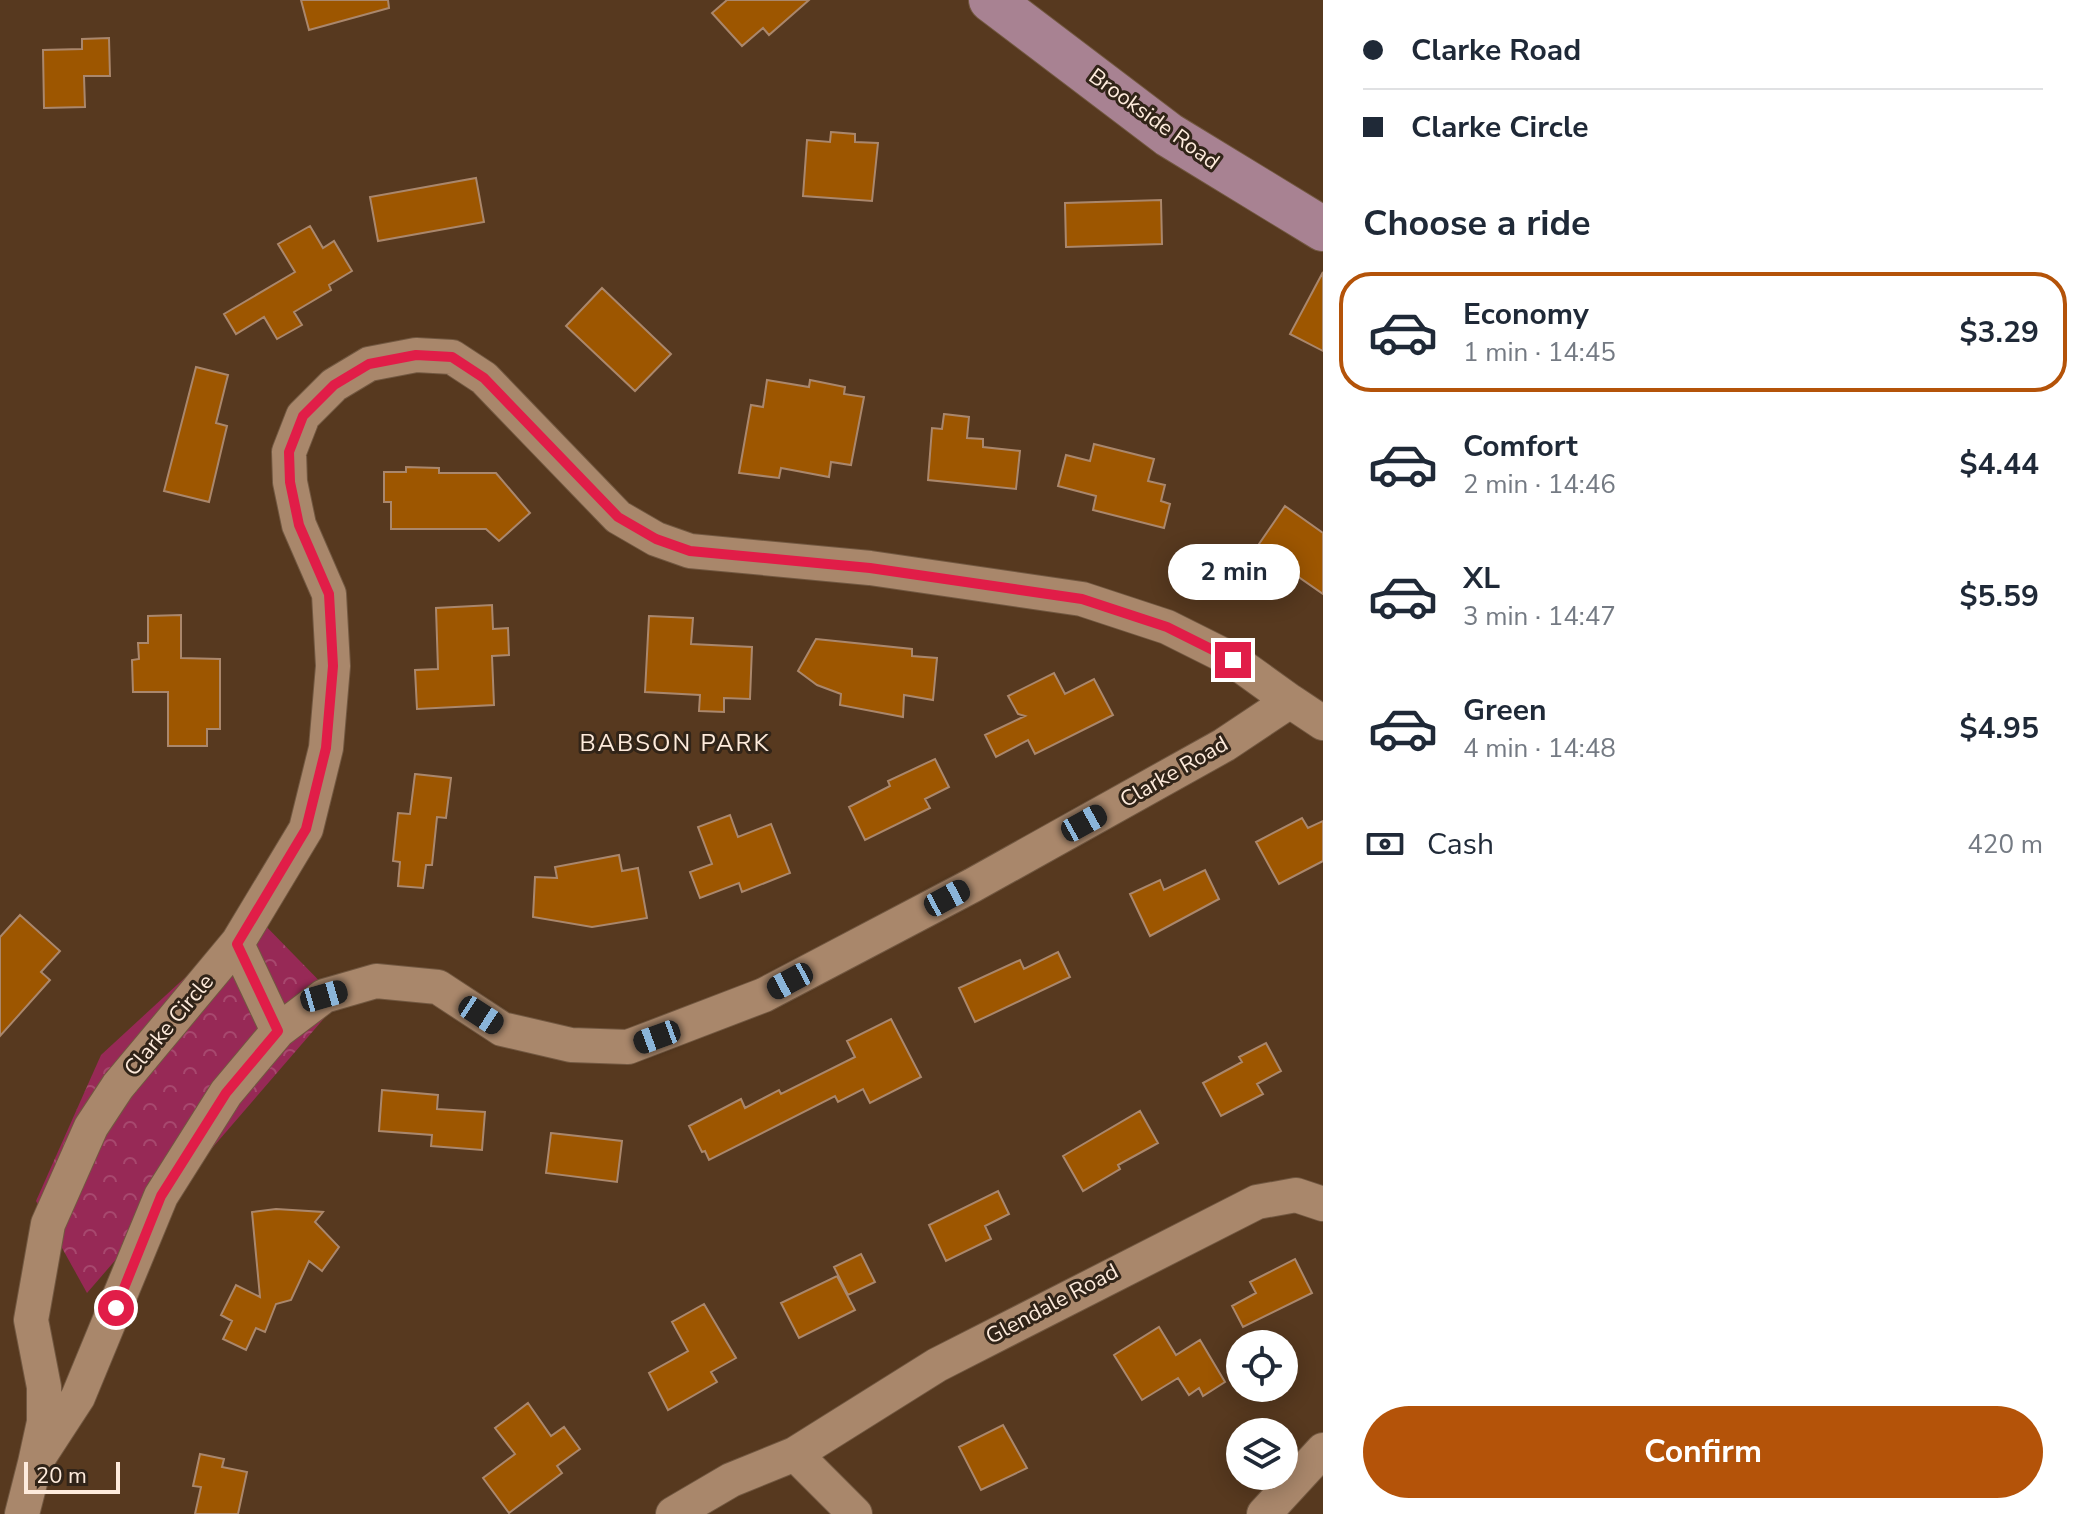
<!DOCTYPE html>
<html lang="en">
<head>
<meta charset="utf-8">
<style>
  body { margin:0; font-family:"Nunito Sans",sans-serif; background:#f6f6f7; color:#1f2937; height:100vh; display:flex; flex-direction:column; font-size:30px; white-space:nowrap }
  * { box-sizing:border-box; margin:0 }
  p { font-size:26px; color:#747a83 }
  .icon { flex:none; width:44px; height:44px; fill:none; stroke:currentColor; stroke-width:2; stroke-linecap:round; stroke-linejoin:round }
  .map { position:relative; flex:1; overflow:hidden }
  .panel { display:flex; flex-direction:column; background:#fff; width:760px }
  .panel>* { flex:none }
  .banner { display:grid; align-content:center; height:176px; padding:0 40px; background:#fff }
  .tools { position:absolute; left:1226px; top:1330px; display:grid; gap:16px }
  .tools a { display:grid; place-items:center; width:72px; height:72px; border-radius:50%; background:#fff; box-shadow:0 4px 20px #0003; font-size:40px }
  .scale { position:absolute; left:24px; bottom:20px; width:96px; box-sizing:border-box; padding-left:8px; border:4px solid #feebdc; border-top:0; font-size:22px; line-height:28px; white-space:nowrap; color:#feebdc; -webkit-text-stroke:6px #312418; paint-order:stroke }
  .end { position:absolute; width:36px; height:36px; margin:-18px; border:10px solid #e11d48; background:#fff; box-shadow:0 0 0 4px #fff }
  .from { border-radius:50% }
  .bubble { position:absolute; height:56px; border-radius:28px; background:#fff; box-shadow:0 4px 20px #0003; font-size:26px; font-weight:700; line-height:56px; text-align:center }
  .car { position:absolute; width:24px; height:48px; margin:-24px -12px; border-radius:10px; box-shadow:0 0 6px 2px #0007; background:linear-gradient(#222 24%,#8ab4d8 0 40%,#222 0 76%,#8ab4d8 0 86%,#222 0) }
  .banner b { display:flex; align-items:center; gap:28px; height:76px; font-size:30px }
  .banner b+b { border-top:2px solid #e0e1e3 }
  .banner i { width:20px; height:20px; background:#1f2937 }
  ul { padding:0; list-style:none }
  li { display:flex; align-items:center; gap:24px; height:120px; margin:0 16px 12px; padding:0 24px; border:4px solid transparent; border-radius:32px }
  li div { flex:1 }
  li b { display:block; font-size:30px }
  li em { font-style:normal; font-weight:700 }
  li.selected { border-color:#b45309 }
  li>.icon { width:72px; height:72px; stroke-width:1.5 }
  h2 { padding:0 40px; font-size:36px; line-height:96px }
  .pay { display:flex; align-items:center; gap:20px; height:88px; padding:0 40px; font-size:30px }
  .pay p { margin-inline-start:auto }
  .action { display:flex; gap:16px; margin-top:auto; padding:16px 40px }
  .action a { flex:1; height:92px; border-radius:48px; background:#b45309; color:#fff; font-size:32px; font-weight:700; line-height:92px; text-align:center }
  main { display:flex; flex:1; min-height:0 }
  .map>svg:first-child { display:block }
</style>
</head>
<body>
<main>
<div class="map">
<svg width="1323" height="1514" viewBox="0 0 1323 1514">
  <defs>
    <pattern id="park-crowns" width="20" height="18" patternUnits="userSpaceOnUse" patternTransform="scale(2)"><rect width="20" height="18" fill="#972956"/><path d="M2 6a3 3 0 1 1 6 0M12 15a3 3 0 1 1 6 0" fill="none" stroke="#a7486e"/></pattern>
  </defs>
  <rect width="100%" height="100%" fill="#57391f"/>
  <path fill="url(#park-crowns)" d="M 254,914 L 339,1001 L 87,1293 L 36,1201 L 101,1055 Z"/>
  <path fill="#9d5600" stroke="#aa876c" stroke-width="2" d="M 301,0 L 388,0 L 389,8 L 309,30 Z
    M 727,0 L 809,0 L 769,35 L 763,28 L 742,46 L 712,13 Z
    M 109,38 L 110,76 L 84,76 L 85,107 L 44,108 L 43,50 L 82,49 L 82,39 Z
    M 831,132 L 855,134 L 855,142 L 878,143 L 872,201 L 803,196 L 807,140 L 830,142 Z
    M 476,178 L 484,222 L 378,241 L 370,197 Z
    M 1161,200 L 1162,244 L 1066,247 L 1065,203 Z
    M 310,226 L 323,248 L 334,241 L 352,271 L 329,285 L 331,290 L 294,312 L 302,325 L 277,339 L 264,317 L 236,334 L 224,314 L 295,272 L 278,244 Z
    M 1323,272 L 1323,351 L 1290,334 Z
    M 602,288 L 671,354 L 635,391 L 566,326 Z
    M 196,367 L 228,375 L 216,423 L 227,426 L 209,502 L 164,491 Z
    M 767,380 L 809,387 L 810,380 L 845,387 L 844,394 L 864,397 L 851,465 L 831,462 L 829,477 L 781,468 L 779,478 L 739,473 L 751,405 L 763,407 Z
    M 944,414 L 969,417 L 967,438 L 983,439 L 983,447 L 1020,451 L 1016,489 L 928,480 L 932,428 L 942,429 Z
    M 1094,444 L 1154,459 L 1148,481 L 1165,485 L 1161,501 L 1170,504 L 1164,528 L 1093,510 L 1096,496 L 1058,486 L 1066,455 L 1090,461 Z
    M 406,467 L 439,468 L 439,473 L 496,473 L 530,513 L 499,541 L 486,529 L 391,529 L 391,502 L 384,502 L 384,472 L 406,472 Z
    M 1285,506 L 1323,533 L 1323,594 L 1297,576 L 1290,587 L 1272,574 L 1269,579 L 1246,563 Z
    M 492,605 L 493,629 L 508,628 L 509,655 L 492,656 L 494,705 L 417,709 L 415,670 L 438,669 L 436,608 Z
    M 181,615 L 181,658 L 220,659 L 220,729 L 207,729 L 207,746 L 168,746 L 168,692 L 133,692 L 132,660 L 139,659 L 138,643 L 148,643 L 148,616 Z
    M 649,616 L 693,618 L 691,644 L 752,647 L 750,699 L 724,698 L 724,712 L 699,711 L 700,695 L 645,692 Z
    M 816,639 L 912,649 L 912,656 L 937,658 L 933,700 L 904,695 L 903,717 L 840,705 L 841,694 L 817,685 L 798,671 Z
    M 1054,673 L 1065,694 L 1094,679 L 1113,715 L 1035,754 L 1028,740 L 996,757 L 985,735 L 1025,716 L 1018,714 L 1008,696 Z
    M 935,759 L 949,787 L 925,799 L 930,808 L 865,840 L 849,807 L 890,786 L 888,781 Z
    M 415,774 L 451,778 L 446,818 L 437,817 L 432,865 L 426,865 L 423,888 L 398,886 L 400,862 L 393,861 L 398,813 L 410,814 Z
    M 730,815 L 738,837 L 771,824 L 790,873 L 742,892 L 739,883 L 700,898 L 690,872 L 712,864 L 698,827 Z
    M 1302,818 L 1308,828 L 1323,821 L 1323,861 L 1279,884 L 1256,842 Z
    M 619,855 L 622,871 L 638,868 L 647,918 L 592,927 L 533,917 L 535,877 L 557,878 L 555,867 Z
    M 1205,870 L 1219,899 L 1150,936 L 1130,894 L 1160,880 L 1164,890 Z
    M 20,915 L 60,951 L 41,972 L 50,980 L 0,1036 L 0,937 Z
    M 1058,952 L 1070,977 L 975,1022 L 959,988 L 1020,960 L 1024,969 Z
    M 891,1019 L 921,1077 L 870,1103 L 863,1089 L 838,1102 L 835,1096 L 709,1160 L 705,1151 L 702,1152 L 689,1126 L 741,1099 L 745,1108 L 779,1090 L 781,1094 L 855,1057 L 847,1041 Z
    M 1266,1043 L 1281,1071 L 1257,1084 L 1263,1094 L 1221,1116 L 1203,1083 L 1242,1062 L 1239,1057 Z
    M 382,1090 L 438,1095 L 437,1109 L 485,1112 L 482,1150 L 431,1146 L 432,1135 L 379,1131 Z
    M 1140,1111 L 1158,1143 L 1118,1165 L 1120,1169 L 1083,1191 L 1063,1156 Z
    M 551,1133 L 622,1141 L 617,1182 L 546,1173 Z
    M 998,1191 L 1009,1214 L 985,1226 L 991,1239 L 946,1261 L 929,1225 Z
    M 276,1209 L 323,1212 L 315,1222 L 339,1247 L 322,1271 L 309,1261 L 291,1300 L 276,1304 L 265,1332 L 256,1328 L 246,1350 L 223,1339 L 232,1321 L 221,1315 L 236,1285 L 260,1297 L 252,1212 Z
    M 861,1254 L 875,1282 L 848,1295 L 834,1267 Z
    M 1295,1259 L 1312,1293 L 1243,1327 L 1232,1306 L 1256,1293 L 1250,1282 Z
    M 837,1276 L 855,1310 L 799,1338 L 781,1303 Z
    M 704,1304 L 736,1358 L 711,1372 L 717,1382 L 668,1410 L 649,1373 L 688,1351 L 672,1322 Z
    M 1159,1327 L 1176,1355 L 1200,1340 L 1225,1382 L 1203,1396 L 1199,1388 L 1189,1395 L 1178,1378 L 1142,1400 L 1114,1355 Z
    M 528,1403 L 551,1436 L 564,1427 L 580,1449 L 557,1466 L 562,1473 L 509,1513 L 483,1478 L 515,1454 L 495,1428 Z
    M 1003,1425 L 1027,1468 L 981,1490 L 959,1447 Z
    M 200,1454 L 224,1459 L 222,1467 L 247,1472 L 238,1514 L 195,1514 L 201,1487 L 193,1486 Z"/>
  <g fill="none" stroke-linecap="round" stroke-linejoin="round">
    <defs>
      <path id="street" d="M 237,944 L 278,1031
        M 35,1463 L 44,1422 L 44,1387 L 31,1320 L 48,1224 L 91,1127 L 118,1086 L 238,942 L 306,829 L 326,748 L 333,666 L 329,594 L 299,525 L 290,482 L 289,452 L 303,416 L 334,385 L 369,364 L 416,355 L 452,357 L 484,378 L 618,517 L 656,539 L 690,551 L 870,568 L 1082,599 L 1167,627 L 1233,660 L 1290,701
        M 22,1514 L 35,1463 L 78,1397 L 161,1196 L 226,1093 L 278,1031 L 324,996 L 376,981 L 438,987 L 502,1029 L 571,1045 L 628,1047 L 764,995 L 973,885 L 1224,745 L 1290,701 L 1323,723
        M 673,1514 L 731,1480 L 795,1454
        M 855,1514 L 795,1454 L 937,1365 L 1257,1202 L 1296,1195 L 1323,1204
        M 1264,1514 L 1323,1450"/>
      <path id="secondary" d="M 991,0 L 1169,135 L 1323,229"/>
    </defs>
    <use href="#street" stroke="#725841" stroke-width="36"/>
    <use href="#secondary" stroke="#725841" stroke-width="46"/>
    <use href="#street" stroke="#a9876b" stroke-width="34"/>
    <use href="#secondary" stroke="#a88292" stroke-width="44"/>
  </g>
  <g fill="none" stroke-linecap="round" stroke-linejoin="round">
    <path stroke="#e11d48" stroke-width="10" d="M 116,1308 L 161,1196 L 226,1093 L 278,1031 L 237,944 L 306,829 L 326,748 L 333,666 L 329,594 L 299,525 L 290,482 L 289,452 L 303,416 L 334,385 L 369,364 L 416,355 L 452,357 L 484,378 L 618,517 L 656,539 L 690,551 L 870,568 L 1082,599 L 1167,627 L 1233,660"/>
  </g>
  <g text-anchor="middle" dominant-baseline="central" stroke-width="6" stroke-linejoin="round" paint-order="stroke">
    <g font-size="22" fill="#feebdc" stroke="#312418">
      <text transform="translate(1154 119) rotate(36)">Brookside Road</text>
      <text transform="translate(1174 772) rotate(-30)">Clarke Road</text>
      <text transform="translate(169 1025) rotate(-50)">Clarke Circle</text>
      <text transform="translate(1052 1304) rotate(-28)">Glendale Road</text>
    </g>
    <g font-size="24" letter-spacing="2" fill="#feebdc" stroke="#312418">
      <text x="675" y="743">BABSON PARK</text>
    </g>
  </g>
</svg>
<div class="tools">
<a><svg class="icon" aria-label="locate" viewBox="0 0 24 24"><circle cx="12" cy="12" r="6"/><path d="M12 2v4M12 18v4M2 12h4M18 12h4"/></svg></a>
<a><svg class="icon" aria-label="layers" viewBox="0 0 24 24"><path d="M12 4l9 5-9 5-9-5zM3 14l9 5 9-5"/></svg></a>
</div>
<div class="scale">20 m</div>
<i class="end from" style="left:116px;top:1308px"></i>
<i class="end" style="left:1233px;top:660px"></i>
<div class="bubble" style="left:1168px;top:544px;width:132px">2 min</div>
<i class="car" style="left:1084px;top:823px;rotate:61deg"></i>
<i class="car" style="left:947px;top:898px;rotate:62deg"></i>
<i class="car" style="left:790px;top:981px;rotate:242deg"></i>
<i class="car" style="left:324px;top:996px;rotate:74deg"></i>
<i class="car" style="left:481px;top:1015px;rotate:123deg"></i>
<i class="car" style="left:657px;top:1037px;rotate:250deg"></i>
</div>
<section class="panel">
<div class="banner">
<b><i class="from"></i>Clarke Road</b>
<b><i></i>Clarke Circle</b>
</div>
<h2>Choose a ride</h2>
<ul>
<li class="selected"><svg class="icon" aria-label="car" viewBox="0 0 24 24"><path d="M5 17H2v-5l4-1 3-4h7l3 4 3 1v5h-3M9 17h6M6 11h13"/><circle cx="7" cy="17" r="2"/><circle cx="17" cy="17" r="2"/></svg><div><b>Economy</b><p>1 min · 14:45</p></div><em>$3.29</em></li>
<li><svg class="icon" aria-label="car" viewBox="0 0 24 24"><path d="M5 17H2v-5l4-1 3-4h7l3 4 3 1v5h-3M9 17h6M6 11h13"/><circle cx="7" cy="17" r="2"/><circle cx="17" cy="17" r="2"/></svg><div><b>Comfort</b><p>2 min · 14:46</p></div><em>$4.44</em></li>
<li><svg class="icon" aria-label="car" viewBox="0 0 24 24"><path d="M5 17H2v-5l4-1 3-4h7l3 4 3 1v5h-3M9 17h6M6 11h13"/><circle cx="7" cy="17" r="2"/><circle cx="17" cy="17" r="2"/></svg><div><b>XL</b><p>3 min · 14:47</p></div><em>$5.59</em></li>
<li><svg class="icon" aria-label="car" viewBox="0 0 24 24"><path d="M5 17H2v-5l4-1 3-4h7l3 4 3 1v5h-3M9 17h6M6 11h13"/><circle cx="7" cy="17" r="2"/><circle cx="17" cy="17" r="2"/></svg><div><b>Green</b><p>4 min · 14:48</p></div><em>$4.95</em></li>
</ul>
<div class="pay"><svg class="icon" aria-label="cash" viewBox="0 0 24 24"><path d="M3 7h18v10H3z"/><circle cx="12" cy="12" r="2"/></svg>Cash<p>420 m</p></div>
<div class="action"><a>Confirm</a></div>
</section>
</main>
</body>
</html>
